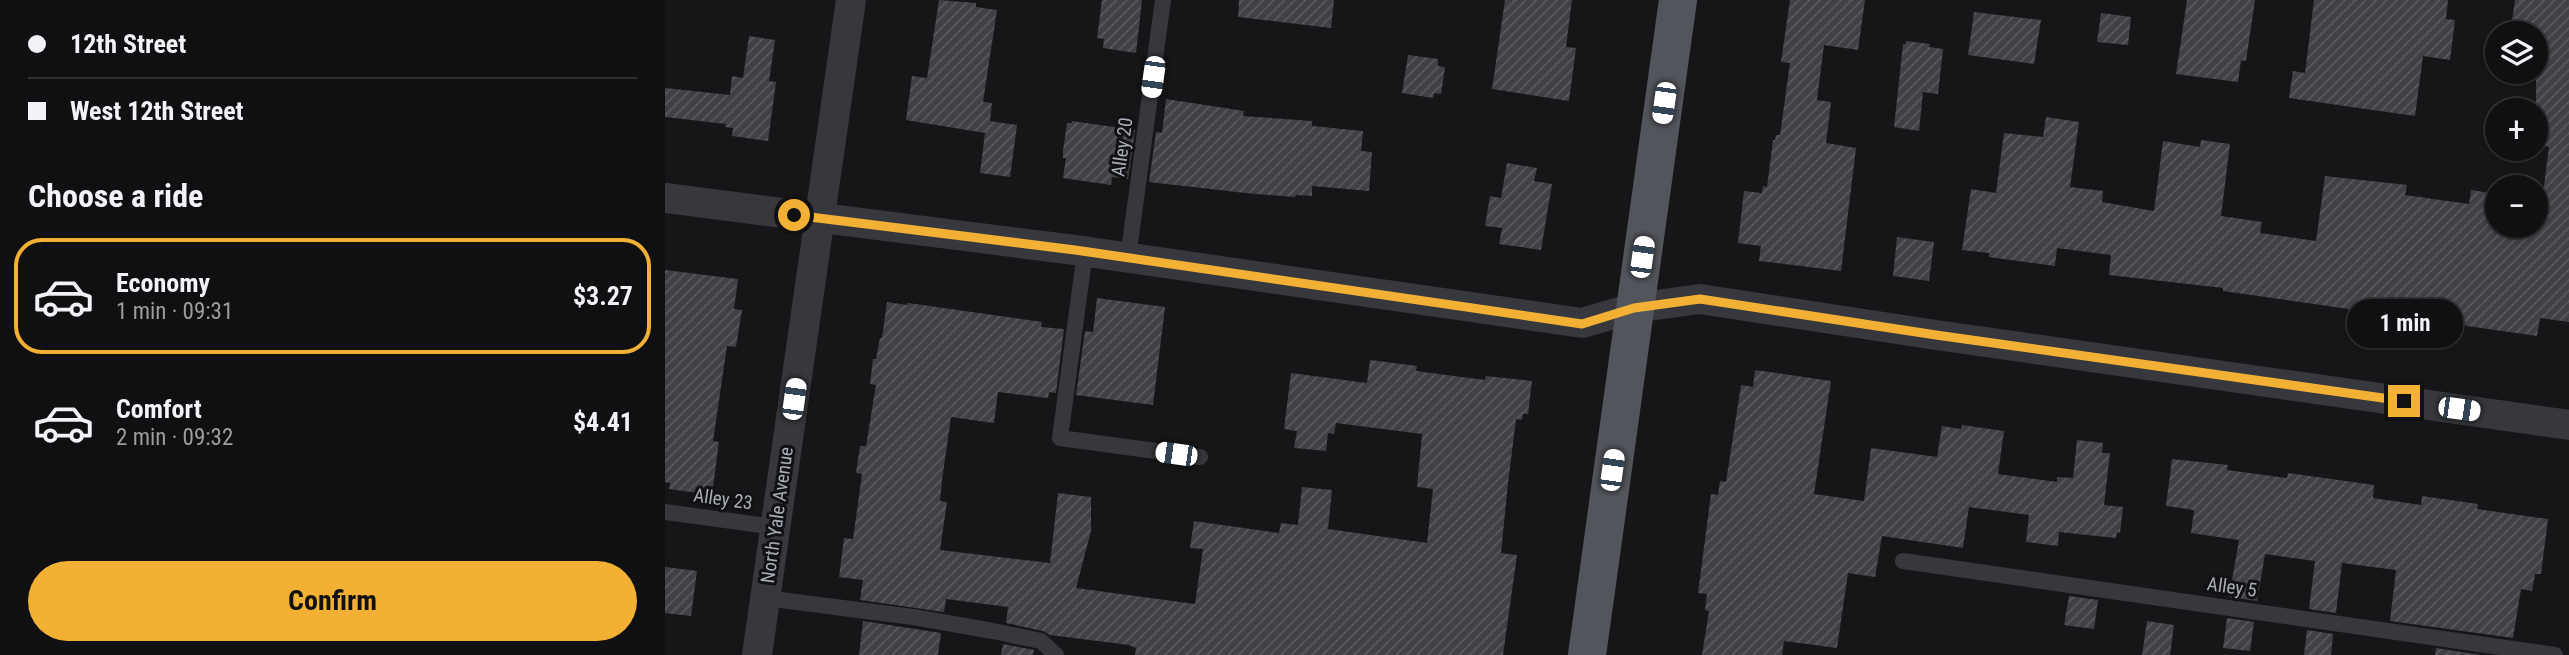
<!DOCTYPE html>
<html lang="en">
<head>
<meta charset="utf-8">
<style>
  body { margin:0; font-family:"Roboto Condensed",sans-serif; background:#19191b; color:#f1f3f6; height:100vh; display:flex; flex-direction:column; font-size:26px; white-space:nowrap }
  * { box-sizing:border-box; margin:0 }
  p { font-size:23px; color:#9c9d9f }
  .icon { flex:none; width:38px; height:38px; fill:none; stroke:currentColor; stroke-width:2; stroke-linecap:round; stroke-linejoin:round }
  .map { position:relative; flex:1; overflow:hidden }
  .details { display:flex; flex-direction:column; background:#101012; width:665px }
  .details>* { flex:none }
  .guide { display:grid; align-content:center; height:154px; padding:0 28px; background:#101012 }
  .tools { position:absolute; left:1820px; top:21px; display:grid; gap:14px }
  .tools a { display:grid; place-items:center; width:63px; height:63px; border-radius:50%; background:#101012; box-shadow:0 2px 5px #0004,0 0 0 2px #303032; font-size:35px }
  .end { position:absolute; width:32px; height:32px; margin:-16px; border:9px solid #f2b134; background:#111; box-shadow:0 0 0 4px #111 }
  .from { border-radius:50% }
  .bubble { position:absolute; height:49px; border-radius:24px; background:#101012; box-shadow:0 2px 5px #0004,0 0 0 2px #303032; font-size:23px; font-weight:700; line-height:49px; text-align:center }
  .car { position:absolute; width:21px; height:42px; margin:-21px -10px; border-radius:9px; box-shadow:0 0 5px 2px #0007; background:linear-gradient(#fff 24%,#345 0 40%,#fff 0 76%,#345 0 86%,#fff 0) }
  .guide b { display:flex; align-items:center; gap:24px; height:66px; font-size:26px }
  .guide b+b { border-top:2px solid #303032 }
  .guide i { width:18px; height:18px; background:#f1f3f6 }
  ul { padding:0; list-style:none }
  li { display:flex; align-items:center; gap:21px; height:116px; margin:0 14px 10px; padding:0 14px; border:4px solid transparent; border-radius:28px }
  li div { flex:1 }
  li b { display:block; font-size:26px }
  li em { font-style:normal; font-weight:700 }
  li.selected { border-color:#f2b134 }
  li>.icon { width:63px; height:63px; stroke-width:1.5 }
  h2 { padding:0 28px; font-size:32px; line-height:84px }
  .action { display:flex; gap:14px; margin-top:auto; padding:14px 28px }
  .action a { flex:1; height:80px; border-radius:42px; background:#f2b134; color:#111; font-size:28px; font-weight:700; line-height:80px; text-align:center }
  main { display:flex; flex:1; min-height:0 }
  .map>svg:first-child { display:block }
</style>
</head>
<body>
<main>
<section class="details">
<div class="guide">
<b><i class="from"></i>12th Street</b>
<b><i></i>West 12th Street</b>
</div>
<h2>Choose a ride</h2>
<ul>
<li class="selected"><svg class="icon" aria-label="car" viewBox="0 0 24 24"><path d="M5 17H2v-5l4-1 3-4h7l3 4 3 1v5h-3M9 17h6M6 11h13"/><circle cx="7" cy="17" r="2"/><circle cx="17" cy="17" r="2"/></svg><div><b>Economy</b><p>1 min · 09:31</p></div><em>$3.27</em></li>
<li><svg class="icon" aria-label="car" viewBox="0 0 24 24"><path d="M5 17H2v-5l4-1 3-4h7l3 4 3 1v5h-3M9 17h6M6 11h13"/><circle cx="7" cy="17" r="2"/><circle cx="17" cy="17" r="2"/></svg><div><b>Comfort</b><p>2 min · 09:32</p></div><em>$4.41</em></li>
</ul>
<div class="action"><a>Confirm</a></div>
</section>
<div class="map">
<svg width="1904" height="655" viewBox="0 0 1904 655">
  <defs>
    <pattern id="building-hatch" width="6" height="6" patternUnits="userSpaceOnUse" patternTransform="scale(1.75)"><rect width="6" height="6" fill="#404145"/><path d="M-1 1l2-2M0 6l6-6M5 7l2-2" fill="none" stroke="#595a5e"/></pattern>
  </defs>
  <rect width="100%" height="100%" fill="#161618"/>
  <path fill="url(#building-hatch)" d="M 274,0 L 311,3 L 311,7 L 332,10 L 318,102 L 327,103 L 325,121 L 352,125 L 345,177 L 315,173 L 320,133 L 241,120 L 247,76 L 262,78 Z
    M 437,0 L 477,0 L 471,53 L 438,48 L 439,39 L 432,38 Z
    M 574,0 L 669,0 L 666,28 L 573,17 Z
    M 840,0 L 907,0 L 901,47 L 911,48 L 904,101 L 827,89 Z
    M 1125,0 L 1200,0 L 1193,50 L 1159,45 L 1152,100 L 1166,102 L 1161,143 L 1191,148 L 1176,271 L 1094,261 L 1096,246 L 1073,243 L 1079,191 L 1097,193 L 1098,186 L 1102,187 L 1108,140 L 1110,140 L 1111,135 L 1115,135 L 1125,63 L 1116,62 Z
    M 1522,0 L 1590,0 L 1581,61 L 1576,60 L 1573,82 L 1511,74 Z
    M 1649,0 L 1783,0 L 1781,19 L 1790,20 L 1785,60 L 1758,56 L 1750,116 L 1624,98 L 1628,71 L 1640,73 Z
    M 1850,0 L 1904,0 L 1904,322 L 1875,318 L 1872,336 L 1586,295 L 1558,291 L 1558,288 L 1444,275 L 1446,255 L 1392,248 L 1390,266 L 1324,257 L 1324,253 L 1297,250 L 1306,189 L 1331,193 L 1339,133 L 1378,137 L 1381,117 L 1414,122 L 1405,187 L 1438,191 L 1437,202 L 1489,211 L 1498,141 L 1535,147 L 1536,140 L 1565,144 L 1556,216 L 1597,222 L 1595,233 L 1651,241 L 1660,176 L 1742,185 L 1740,195 L 1804,204 L 1806,190 L 1832,194 L 1832,226 L 1871,226 L 1871,200 L 1877,201 L 1884,147 L 1876,145 L 1880,123 L 1871,122 L 1871,33 L 1845,33 Z
    M 1309,12 L 1376,20 L 1369,64 L 1303,55 Z
    M 1436,13 L 1466,17 L 1463,45 L 1432,42 Z
    M 84,36 L 110,40 L 104,81 L 111,82 L 103,141 L 67,136 L 68,128 L 60,127 L 61,124 L 0,117 L 0,88 L 65,95 L 67,76 L 78,78 Z
    M 1241,41 L 1265,44 L 1264,47 L 1278,49 L 1273,94 L 1258,92 L 1254,131 L 1229,127 L 1238,44 L 1241,44 Z
    M 743,55 L 773,59 L 773,66 L 780,67 L 776,94 L 769,93 L 768,98 L 737,93 Z
    M 501,99 L 579,111 L 578,116 L 647,121 L 647,126 L 698,131 L 696,151 L 707,152 L 704,191 L 647,186 L 647,196 L 631,195 L 630,197 L 580,193 L 484,182 L 491,132 L 497,133 Z
    M 407,121 L 470,130 L 463,179 L 447,177 L 446,185 L 398,178 L 401,158 L 398,158 L 398,151 L 402,123 L 407,123 Z
    M 842,163 L 872,168 L 869,181 L 887,184 L 876,250 L 834,244 L 837,228 L 820,226 L 825,196 L 836,198 Z
    M 1232,237 L 1269,242 L 1264,281 L 1228,276 Z
    M 0,270 L 73,279 L 69,309 L 77,310 L 71,347 L 62,346 L 48,441 L 54,442 L 47,495 L 4,489 L 5,483 L 0,482 Z
    M 432,298 L 500,307 L 488,405 L 411,395 L 420,331 L 428,332 Z
    M 222,302 L 242,305 L 243,303 L 377,322 L 376,327 L 399,329 L 391,393 L 384,392 L 383,398 L 333,392 L 329,423 L 286,417 L 277,480 L 275,501 L 282,502 L 275,550 L 385,563 L 393,493 L 426,497 L 426,531 L 411,588 L 530,604 L 538,549 L 525,548 L 529,521 L 614,533 L 616,523 L 633,525 L 637,487 L 667,490 L 663,529 L 762,543 L 768,489 L 752,487 L 757,434 L 671,423 L 669,434 L 663,433 L 661,451 L 629,448 L 632,431 L 619,429 L 626,373 L 702,383 L 705,360 L 752,366 L 751,371 L 820,380 L 821,376 L 867,381 L 863,414 L 858,414 L 857,420 L 851,419 L 843,483 L 836,553 L 852,555 L 838,655 L 470,655 L 471,648 L 464,645 L 385,635 L 378,631 L 341,623 L 343,607 L 281,599 L 279,612 L 195,600 L 198,580 L 174,577 L 179,538 L 188,539 L 197,474 L 191,473 L 195,446 L 201,446 L 211,385 L 205,384 L 208,359 L 211,359 L 215,338 L 217,338 Z
    M 1090,370 L 1166,381 L 1149,494 L 1199,501 L 1206,448 L 1272,457 L 1277,426 L 1296,429 L 1297,425 L 1339,431 L 1333,474 L 1392,482 L 1392,477 L 1408,478 L 1412,440 L 1438,443 L 1437,453 L 1445,453 L 1439,505 L 1458,507 L 1455,533 L 1452,532 L 1451,538 L 1394,532 L 1393,546 L 1361,542 L 1364,515 L 1304,507 L 1298,548 L 1217,536 L 1210,577 L 1183,573 L 1172,648 L 1119,641 L 1117,655 L 1037,655 L 1044,611 L 1040,610 L 1042,594 L 1033,593 L 1046,494 L 1053,495 L 1055,481 L 1061,482 L 1076,385 L 1088,387 Z
    M 1507,459 L 1563,465 L 1562,470 L 1622,478 L 1623,473 L 1709,485 L 1708,498 L 1756,505 L 1757,496 L 1813,504 L 1812,509 L 1883,519 L 1876,574 L 1870,574 L 1867,591 L 1856,589 L 1848,638 L 1725,621 L 1731,570 L 1677,563 L 1671,613 L 1644,609 L 1650,561 L 1600,554 L 1592,601 L 1564,597 L 1574,540 L 1526,533 L 1529,510 L 1501,506 Z
    M 0,567 L 32,571 L 26,616 L 0,613 Z
    M 1404,596 L 1433,600 L 1429,629 L 1399,625 Z
    M 1562,618 L 1589,622 L 1585,651 L 1558,648 Z
    M 198,621 L 276,633 L 273,655 L 194,655 Z
    M 1482,621 L 1509,625 L 1505,655 L 1477,655 Z
    M 1642,630 L 1668,634 L 1666,655 L 1639,655 Z
    M 338,644 L 369,650 L 368,655 L 336,655 Z
    M 1771,648 L 1816,655 L 1770,655 Z"/>
  <g fill="none" stroke-linecap="round" stroke-linejoin="round">
    <path stroke="#37383d" stroke-width="16" d="M 420,252 L 395,438 L 535,457
      M 463,258 L 498,0
      M 0,512 L 110,527
      M 1238,561 L 1890,655
      M 100,598 L 248,617 L 328,631 L 376,641 L 391,655"/>
    <path stroke="#37383d" stroke-width="30" d="M 0,198 L 410,250 L 917,323 L 969,308 L 1035,299 L 1271,335 L 1904,425
      M 92,655 L 186,0"/>
    <path stroke="#53555c" stroke-width="38" d="M 922,655 L 1013,0"/>
  </g>
  <g fill="none" stroke-linecap="round" stroke-linejoin="round">
    <path stroke="#f2b134" stroke-width="9" d="M 129,215 L 410,250 L 917,324 L 969,308 L 1035,299 L 1271,335 L 1739,401"/>
  </g>
  <g text-anchor="middle" dominant-baseline="central" stroke-width="6" stroke-linejoin="round" paint-order="stroke">
    <g font-size="19" fill="#a8adb8" stroke="#111113">
      <text transform="translate(457 147) rotate(-82)">Alley 20</text>
      <text transform="translate(58 499) rotate(8)">Alley 23</text>
      <text transform="translate(112 515) rotate(-82)">North Yale Avenue</text>
      <text transform="translate(1567 587) rotate(8)">Alley 5</text>
    </g>
  </g>
</svg>
<div class="tools">
<a><svg class="icon" aria-label="layers" viewBox="0 0 24 24"><path d="M12 4l9 5-9 5-9-5zM3 14l9 5 9-5"/></svg></a>
<a>+</a>
<a>−</a>
</div>
<i class="end from" style="left:129px;top:215px"></i>
<i class="end" style="left:1739px;top:401px"></i>
<div class="bubble" style="left:1682px;top:299px;width:116px">1 min</div>
<i class="car" style="left:488px;top:77px;rotate:188deg"></i>
<i class="car" style="left:999px;top:103px;rotate:188deg"></i>
<i class="car" style="left:977px;top:257px;rotate:8deg"></i>
<i class="car" style="left:129px;top:399px;rotate:8deg"></i>
<i class="car" style="left:1794px;top:409px;rotate:98deg"></i>
<i class="car" style="left:511px;top:454px;rotate:278deg"></i>
<i class="car" style="left:947px;top:470px;rotate:8deg"></i>
</div>
</main>
</body>
</html>
